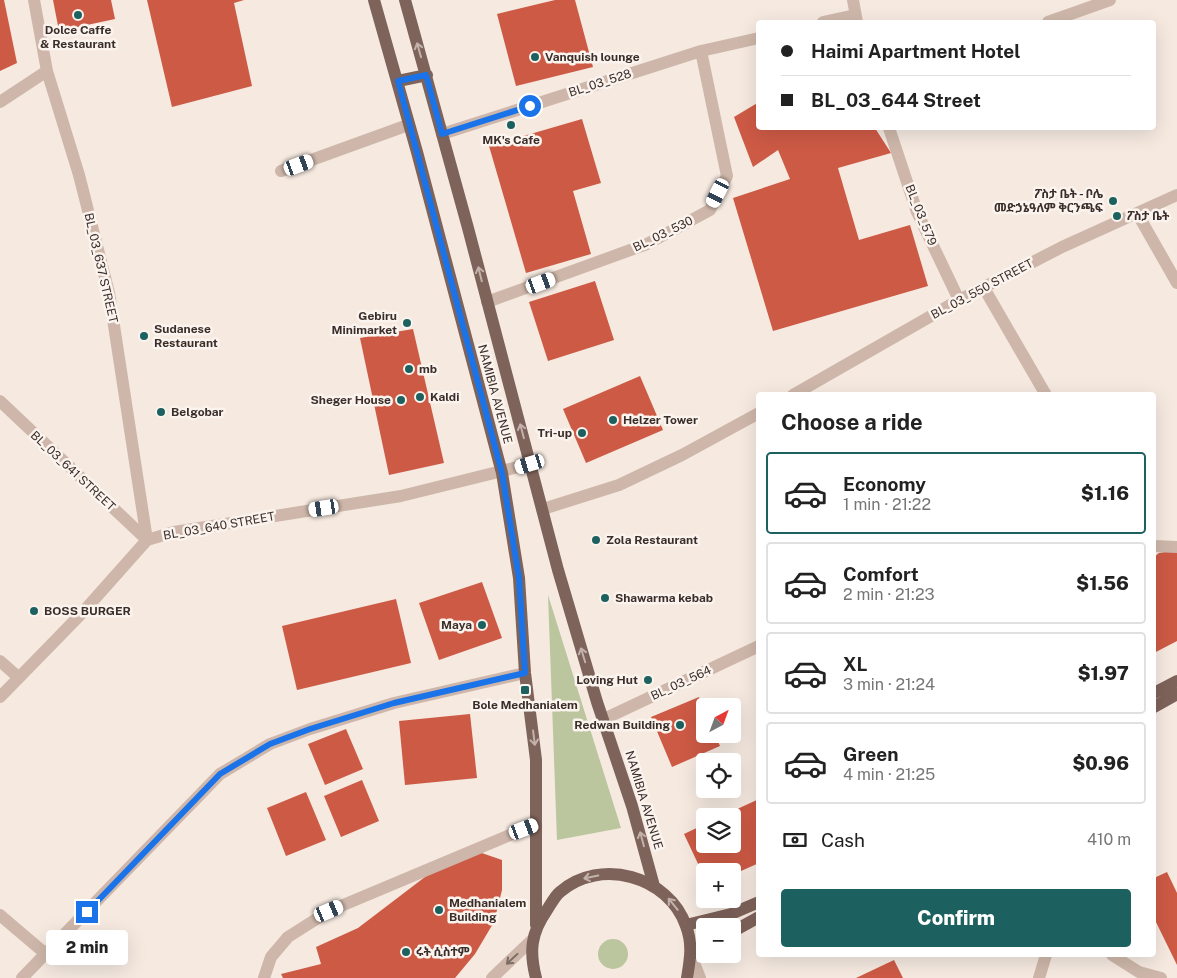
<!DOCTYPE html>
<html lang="en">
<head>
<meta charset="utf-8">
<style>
  body { margin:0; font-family:"Public Sans","Noto Sans Ethiopic",sans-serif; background:#f2f2f2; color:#222; height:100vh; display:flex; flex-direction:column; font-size:19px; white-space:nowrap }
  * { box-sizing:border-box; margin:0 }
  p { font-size:16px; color:#767676 }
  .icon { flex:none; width:28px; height:28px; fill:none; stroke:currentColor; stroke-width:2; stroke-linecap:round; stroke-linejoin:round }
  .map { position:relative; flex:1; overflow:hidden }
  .sheet { position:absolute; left:756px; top:392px; width:400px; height:565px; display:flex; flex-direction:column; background:#fff; border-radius:5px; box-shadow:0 5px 20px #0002 }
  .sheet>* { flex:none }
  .banner { position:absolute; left:756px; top:20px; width:400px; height:110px; border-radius:5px; box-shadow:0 5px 20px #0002; display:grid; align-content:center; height:110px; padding:0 25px; background:#fff }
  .needle { width:32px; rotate:41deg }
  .buttons { position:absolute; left:696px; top:698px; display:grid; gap:10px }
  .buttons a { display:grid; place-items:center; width:45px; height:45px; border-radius:5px; background:#fff; box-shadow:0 5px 20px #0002; font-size:25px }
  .end { position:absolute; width:22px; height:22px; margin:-11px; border:6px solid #1a73e8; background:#fff; box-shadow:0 0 0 2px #fff }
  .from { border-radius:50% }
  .bubble { position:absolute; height:35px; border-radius:5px; background:#fff; box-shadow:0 5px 20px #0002; font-size:16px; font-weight:800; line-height:35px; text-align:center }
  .car { position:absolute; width:15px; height:30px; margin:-15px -8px; border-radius:6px; box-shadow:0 0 4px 1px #0007; background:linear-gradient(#fff 24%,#345 0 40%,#fff 0 76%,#345 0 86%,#fff 0) }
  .banner b { display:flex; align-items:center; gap:18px; height:48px; font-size:19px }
  .banner b+b { border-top:1px solid #e0e0e0 }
  .banner i { width:12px; height:12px; background:#222 }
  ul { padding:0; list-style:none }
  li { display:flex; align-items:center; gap:15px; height:82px; margin:0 10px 8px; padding:0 15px; border:2px solid #e0e0e0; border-radius:5px }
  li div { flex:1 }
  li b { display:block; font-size:19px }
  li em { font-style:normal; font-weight:800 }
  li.active { border-color:#1c605f }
  li>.icon { width:45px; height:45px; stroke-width:1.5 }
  h2 { padding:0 25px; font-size:22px; line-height:60px }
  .pay { display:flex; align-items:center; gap:12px; height:55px; padding:0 25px; font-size:19px }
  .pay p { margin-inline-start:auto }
  .cta { display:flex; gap:10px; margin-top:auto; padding:10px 25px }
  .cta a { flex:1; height:58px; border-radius:5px; background:#1c605f; color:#fff; font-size:20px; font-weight:800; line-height:58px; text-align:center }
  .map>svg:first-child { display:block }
</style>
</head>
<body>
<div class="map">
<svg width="1177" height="978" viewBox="0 0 1177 978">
  <rect width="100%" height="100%" fill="#f5e9e0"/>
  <path fill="#bbc59e" d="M 548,595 L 621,828 L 557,840 Z
    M598 954a15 15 0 1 1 30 0a15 15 0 1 1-30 0Z"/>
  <path fill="#cd5a45" d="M 0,0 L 4,0 L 17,63 L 0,71 Z
    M 53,0 L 111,0 L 115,19 L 59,31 Z
    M 147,0 L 244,0 L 234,3 L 252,86 L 172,107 Z
    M 555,0 L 575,0 L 593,67 L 516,86 L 497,14 Z
    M 759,102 L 759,128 L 875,128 L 891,153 L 838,168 L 859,240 L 910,225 L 928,286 L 773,331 L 733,198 L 790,179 L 778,150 L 753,167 L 734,117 Z
    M 582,119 L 601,183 L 573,191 L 591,254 L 526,273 L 489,146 Z
    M 595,281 L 614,340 L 548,361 L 529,302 Z
    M 413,329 L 444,463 L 389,475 L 360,338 Z
    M 640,376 L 663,430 L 586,463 L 563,409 Z
    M 1177,550 L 1177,641 L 1154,653 L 1154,557 L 1159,553 Z
    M 482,582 L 502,638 L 439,660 L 419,603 Z
    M 396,599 L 411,663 L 297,690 L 282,626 Z
    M 699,697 L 705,711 L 705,734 L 715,734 L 720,746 L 672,767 L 651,717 Z
    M 470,714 L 477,778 L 405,785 L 399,721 Z
    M 346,729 L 363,769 L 325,785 L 308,744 Z
    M 362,780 L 379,821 L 341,837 L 324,796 Z
    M 306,792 L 326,840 L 286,856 L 267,808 Z
    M 759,799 L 759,863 L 732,875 L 732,871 L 705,873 L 701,870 L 684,834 L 705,824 L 705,844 L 732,844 L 732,816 L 722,816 Z
    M 476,851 L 502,860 L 502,890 L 494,922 L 475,954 L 455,978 L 283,978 L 281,974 L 321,964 L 316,947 L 358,928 L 442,864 Z
    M 1167,872 L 1177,893 L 1177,965 L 1154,918 L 1154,878 Z
    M 894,960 L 903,978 L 856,978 Z"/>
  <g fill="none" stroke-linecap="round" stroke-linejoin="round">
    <path stroke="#ceb7aa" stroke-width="12" d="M 34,0 L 47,71 L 79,175 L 109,293 L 147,540
      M 853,0 L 857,22
      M 823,22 L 855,15
      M 1048,22 L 1110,0
      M 0,102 L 47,71
      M 889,128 L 917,212 L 959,300
      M 442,134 L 701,51 L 759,38
      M 281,171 L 408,125
      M 1137,213 L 1177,283
      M 984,288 L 1046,395
      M 487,302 L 647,244 L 710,210 L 727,176 L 701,51
      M 793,395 L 959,300 L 1062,247 L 1177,195
      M 0,401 L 147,540
      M 543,509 L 619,485 L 682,455 L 759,413
      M 1154,546 L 1177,547
      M 0,661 L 18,677
      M 0,697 L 83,612 L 147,540 L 174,532 L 401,496 L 530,464
      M 604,719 L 759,646
      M 0,915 L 47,955
      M 691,955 L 700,978
      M 1112,955 L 1139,972 L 1161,978
      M 22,978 L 220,774 L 270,744 L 310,729 L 394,703 L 525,673
      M 264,978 L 271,957 L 288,937 L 329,911 L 536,824
      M 492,978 L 533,939
      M 1039,978 L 1046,955"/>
    <path stroke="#7e635a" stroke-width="12" d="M 374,0 L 417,152 L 502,473 L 519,578 L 525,673 L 536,760 L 536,925
      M 405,0 L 468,228 L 558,570 L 597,702 L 632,806 L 654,886
      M 398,81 L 427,75
      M 1154,693 L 1177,681
      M 1154,707 L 1177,694
      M 686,925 L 731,914 L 759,902
      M 732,932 L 759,917
      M 691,955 L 705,947
      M 536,978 C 529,951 531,933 547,910 C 551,904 555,896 560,892 C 600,857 669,876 686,926 C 693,944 690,960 687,978"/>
  </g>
  <defs><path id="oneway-shaft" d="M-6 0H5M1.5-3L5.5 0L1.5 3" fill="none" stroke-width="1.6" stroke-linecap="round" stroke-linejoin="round" transform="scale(1.25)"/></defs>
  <g stroke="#c3b2ab">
    <use href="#oneway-shaft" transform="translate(419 50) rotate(-106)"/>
    <use href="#oneway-shaft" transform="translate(480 274) rotate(-104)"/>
    <use href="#oneway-shaft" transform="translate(522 431) rotate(-105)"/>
    <use href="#oneway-shaft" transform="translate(583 655) rotate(-107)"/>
    <use href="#oneway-shaft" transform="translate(534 738) rotate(83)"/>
    <use href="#oneway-shaft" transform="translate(642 839) rotate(-105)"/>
    <use href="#oneway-shaft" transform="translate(591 877) rotate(168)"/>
    <use href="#oneway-shaft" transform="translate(673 904) rotate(-129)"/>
  </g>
  <use stroke="#7d6c64" href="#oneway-shaft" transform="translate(512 959) rotate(137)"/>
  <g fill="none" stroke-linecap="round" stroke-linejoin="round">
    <path stroke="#1a73e8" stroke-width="6" d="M 87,912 L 220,774 L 270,744 L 310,729 L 394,703 L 525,673 L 519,578 L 502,473 L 398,81 L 426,75 L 442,134 L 530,106"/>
  </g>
  <g fill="#1c605f" stroke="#fbf3ed" stroke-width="2">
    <circle cx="78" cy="15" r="5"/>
    <circle cx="535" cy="57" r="5"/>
    <circle cx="511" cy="125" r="5"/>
    <circle cx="1113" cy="201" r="5"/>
    <circle cx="1117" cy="216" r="5"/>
    <circle cx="407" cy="323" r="5"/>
    <circle cx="144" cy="336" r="5"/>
    <circle cx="409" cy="369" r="5"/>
    <circle cx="420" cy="397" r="5"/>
    <circle cx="401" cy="400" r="5"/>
    <circle cx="161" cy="412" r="5"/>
    <circle cx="613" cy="420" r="5"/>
    <circle cx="582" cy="433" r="5"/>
    <circle cx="596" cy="540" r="5"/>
    <circle cx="605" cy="598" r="5"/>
    <circle cx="34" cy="611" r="5"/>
    <circle cx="482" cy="625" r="5"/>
    <circle cx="648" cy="680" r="5"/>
    <rect x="520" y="685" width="10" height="10" rx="2.5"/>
    <circle cx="680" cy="725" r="5"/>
    <circle cx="439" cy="910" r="5"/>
    <circle cx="406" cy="952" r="5"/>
  </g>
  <g text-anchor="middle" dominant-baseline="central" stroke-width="5" stroke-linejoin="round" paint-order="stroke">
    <g font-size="12" font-weight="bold" fill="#3b2e2a" stroke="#fbf3ed" text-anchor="start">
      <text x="78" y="30" text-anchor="middle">Dolce Caffe<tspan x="78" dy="14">&amp; Restaurant</tspan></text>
      <text x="545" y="57">Vanquish lounge</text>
      <text x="511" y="140" text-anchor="middle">MK's Cafe</text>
      <text x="1103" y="194" text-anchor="end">ፖስታ ቤት - ቦሌ<tspan x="1103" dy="14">መድኃኔዓለም ቅርንጫፍ</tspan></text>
      <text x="1127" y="216">ፖስታ ቤት</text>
      <text x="397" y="316" text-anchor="end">Gebiru<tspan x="397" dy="14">Minimarket</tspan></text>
      <text x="154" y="329">Sudanese<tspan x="154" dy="14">Restaurant</tspan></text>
      <text x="419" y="369">mb</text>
      <text x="430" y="397">Kaldi</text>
      <text x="391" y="400" text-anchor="end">Sheger House</text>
      <text x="171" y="412">Belgobar</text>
      <text x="623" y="420">Helzer Tower</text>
      <text x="572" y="433" text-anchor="end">Tri-up</text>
      <text x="606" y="540">Zola Restaurant</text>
      <text x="615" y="598">Shawarma kebab</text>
      <text x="44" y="611">BOSS BURGER</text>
      <text x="472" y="625" text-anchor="end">Maya</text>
      <text x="638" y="680" text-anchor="end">Loving Hut</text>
      <text x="525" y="705" text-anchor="middle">Bole Medhanialem</text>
      <text x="670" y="725" text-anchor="end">Redwan Building</text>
      <text x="449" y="903">Medhanialem<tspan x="449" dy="14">Building</tspan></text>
      <text x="416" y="952">ሩት ሲስተም</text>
    </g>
    <g font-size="12" fill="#3b2e2a" stroke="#fbf3ed">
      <text transform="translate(600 83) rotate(-18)">BL_03_528</text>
      <text transform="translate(921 215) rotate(68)">BL_03_579</text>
      <text transform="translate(663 234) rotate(-26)">BL_03_530</text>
      <text transform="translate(101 268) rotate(77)">BL_03_637 STREET</text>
      <text transform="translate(982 289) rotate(-28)">BL_03_550 STREET</text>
      <text transform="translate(495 394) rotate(75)">NAMIBIA AVENUE</text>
      <text transform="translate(73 471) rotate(43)">BL_03_641 STREET</text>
      <text transform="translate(219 526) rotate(-10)">BL_03_640 STREET</text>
      <text transform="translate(681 683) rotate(-25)">BL_03_564</text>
      <text transform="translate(644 800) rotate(73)">NAMIBIA AVENUE</text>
    </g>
  </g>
</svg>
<div class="buttons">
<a><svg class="needle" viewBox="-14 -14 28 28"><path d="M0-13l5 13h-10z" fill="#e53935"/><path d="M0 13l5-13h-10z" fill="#767676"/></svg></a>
<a><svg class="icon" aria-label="locate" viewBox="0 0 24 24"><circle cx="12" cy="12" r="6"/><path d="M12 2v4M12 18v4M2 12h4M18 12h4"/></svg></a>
<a><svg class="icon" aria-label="layers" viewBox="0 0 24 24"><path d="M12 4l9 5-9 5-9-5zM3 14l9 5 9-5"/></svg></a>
<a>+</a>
<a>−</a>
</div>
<i class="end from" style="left:530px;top:106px"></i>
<i class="end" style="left:87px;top:912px"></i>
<div class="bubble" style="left:46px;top:930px;width:82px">2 min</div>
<i class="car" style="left:299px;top:165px;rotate:70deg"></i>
<i class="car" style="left:718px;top:193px;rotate:207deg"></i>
<i class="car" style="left:541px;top:283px;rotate:70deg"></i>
<i class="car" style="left:530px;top:464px;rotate:253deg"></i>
<i class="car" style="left:324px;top:508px;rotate:261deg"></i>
<i class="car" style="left:524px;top:829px;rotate:69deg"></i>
<i class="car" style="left:329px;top:911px;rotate:67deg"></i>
<div class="banner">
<b><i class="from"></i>Haimi Apartment Hotel</b>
<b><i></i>BL_03_644 Street</b>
</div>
<section class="sheet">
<h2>Choose a ride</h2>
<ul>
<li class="active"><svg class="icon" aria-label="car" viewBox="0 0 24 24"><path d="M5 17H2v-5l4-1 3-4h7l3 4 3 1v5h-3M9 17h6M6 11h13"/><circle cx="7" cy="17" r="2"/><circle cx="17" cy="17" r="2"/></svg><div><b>Economy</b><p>1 min · 21:22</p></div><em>$1.16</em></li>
<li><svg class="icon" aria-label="car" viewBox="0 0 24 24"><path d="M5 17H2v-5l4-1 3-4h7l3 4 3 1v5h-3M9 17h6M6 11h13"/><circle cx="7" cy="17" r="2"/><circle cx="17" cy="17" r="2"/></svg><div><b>Comfort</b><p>2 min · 21:23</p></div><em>$1.56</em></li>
<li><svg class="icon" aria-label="car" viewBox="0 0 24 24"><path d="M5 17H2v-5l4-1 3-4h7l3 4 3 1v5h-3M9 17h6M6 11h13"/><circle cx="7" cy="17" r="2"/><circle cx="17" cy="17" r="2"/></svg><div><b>XL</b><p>3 min · 21:24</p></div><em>$1.97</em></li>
<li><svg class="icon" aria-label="car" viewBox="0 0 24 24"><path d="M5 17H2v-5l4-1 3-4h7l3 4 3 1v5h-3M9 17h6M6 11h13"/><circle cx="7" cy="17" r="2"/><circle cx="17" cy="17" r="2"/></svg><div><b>Green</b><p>4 min · 21:25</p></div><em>$0.96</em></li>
</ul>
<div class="pay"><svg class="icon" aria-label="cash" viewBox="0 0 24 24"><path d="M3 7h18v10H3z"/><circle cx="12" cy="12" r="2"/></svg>Cash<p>410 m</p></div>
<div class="cta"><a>Confirm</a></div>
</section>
</div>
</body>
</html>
